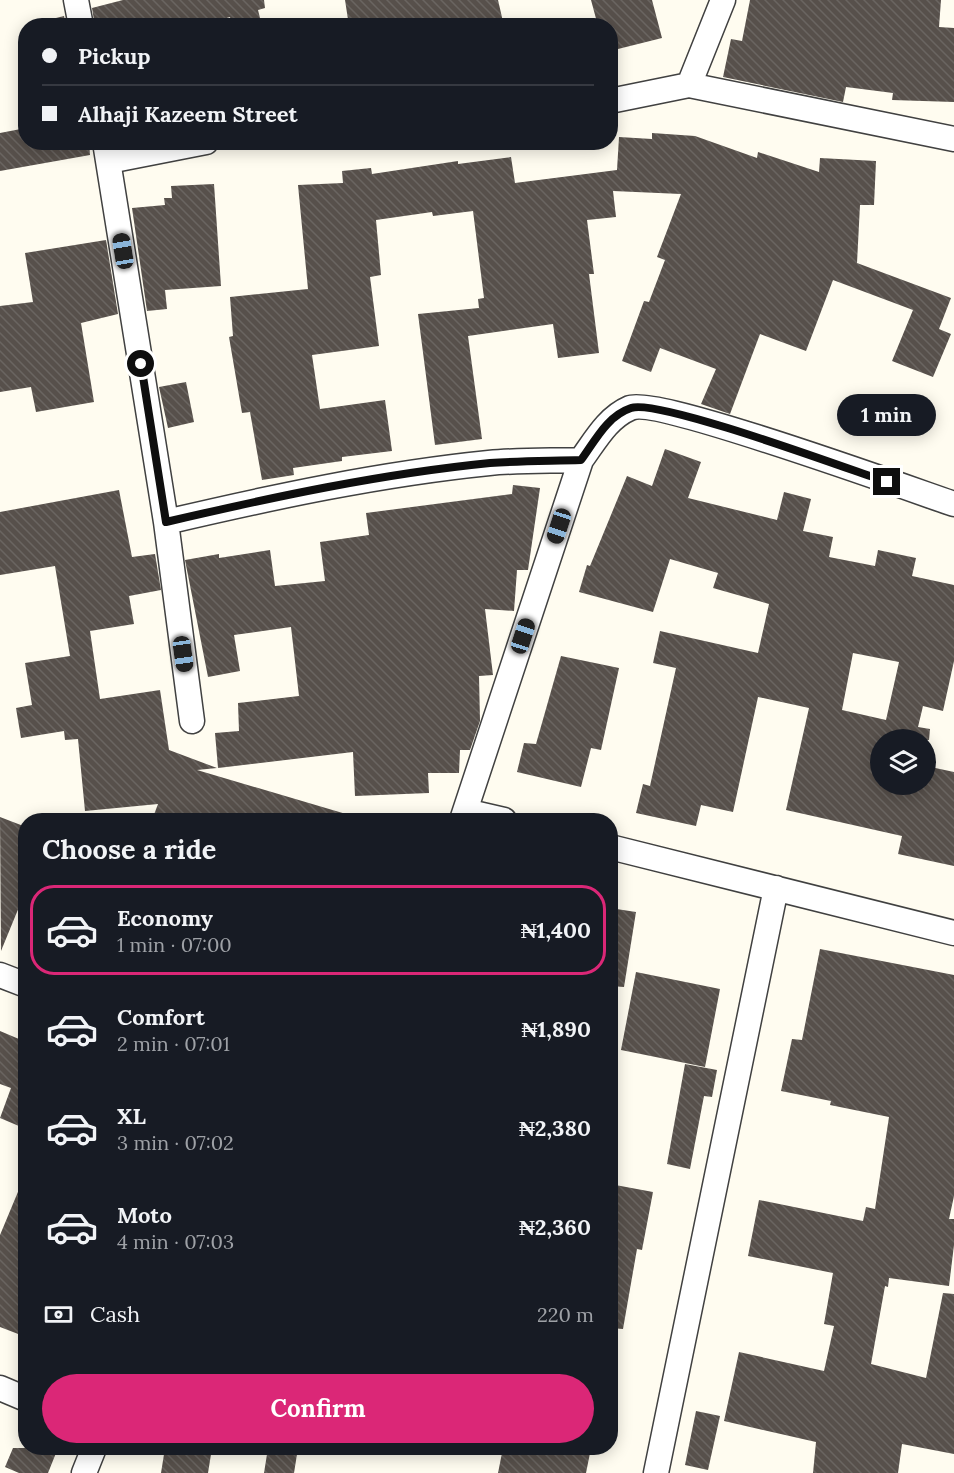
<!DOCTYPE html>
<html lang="en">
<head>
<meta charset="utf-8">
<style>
  body { margin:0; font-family:Lora,serif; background:#20242c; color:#f1f3f6; height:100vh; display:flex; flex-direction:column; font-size:22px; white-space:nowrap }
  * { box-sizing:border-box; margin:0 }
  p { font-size:20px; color:#9ea1a6 }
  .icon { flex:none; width:33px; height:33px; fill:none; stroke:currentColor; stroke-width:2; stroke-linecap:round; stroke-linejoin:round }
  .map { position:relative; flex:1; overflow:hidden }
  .sheet { position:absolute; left:18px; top:813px; width:600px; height:642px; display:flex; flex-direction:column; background:#171b24; border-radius:24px; box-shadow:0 3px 15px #0003 }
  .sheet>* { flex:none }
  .hud { position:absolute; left:18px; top:18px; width:600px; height:132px; border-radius:24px; box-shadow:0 3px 15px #0003; display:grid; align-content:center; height:132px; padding:0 24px; background:#171b24 }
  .fabs { position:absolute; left:870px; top:729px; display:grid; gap:12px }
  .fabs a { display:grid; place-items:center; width:66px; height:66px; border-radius:50%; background:#171b24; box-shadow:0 3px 15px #0003; font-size:30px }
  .end { position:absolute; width:27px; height:27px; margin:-14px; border:8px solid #0e0e0e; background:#fff; box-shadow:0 0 0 3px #fff }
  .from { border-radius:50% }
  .bubble { position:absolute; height:42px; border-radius:21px; background:#171b24; box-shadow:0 3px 15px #0003; font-size:20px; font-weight:800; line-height:42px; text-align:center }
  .car { position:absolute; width:18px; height:36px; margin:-18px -9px; border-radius:8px; box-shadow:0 0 4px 2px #0007; background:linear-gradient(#222 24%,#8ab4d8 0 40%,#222 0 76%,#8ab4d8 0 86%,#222 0) }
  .hud b { display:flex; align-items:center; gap:21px; height:57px; font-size:22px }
  .hud b+b { border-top:2px solid #363941 }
  .hud i { width:15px; height:15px; background:#f1f3f6 }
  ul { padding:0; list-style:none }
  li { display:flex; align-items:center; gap:18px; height:90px; margin:0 12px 9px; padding:0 12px; border:3px solid transparent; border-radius:24px }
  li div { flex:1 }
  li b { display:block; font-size:22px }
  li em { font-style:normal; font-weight:800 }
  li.on { border-color:#db2777 }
  li>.icon { width:54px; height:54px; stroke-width:1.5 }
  h2 { padding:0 24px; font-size:27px; line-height:72px }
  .pay { display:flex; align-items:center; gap:15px; height:66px; padding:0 24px; font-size:22px }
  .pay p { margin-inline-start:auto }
  .button { display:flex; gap:12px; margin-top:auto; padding:12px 24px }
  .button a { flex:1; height:69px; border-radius:36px; background:#db2777; color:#fff; font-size:24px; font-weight:800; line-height:69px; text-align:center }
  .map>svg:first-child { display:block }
</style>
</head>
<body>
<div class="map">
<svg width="954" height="1473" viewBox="0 0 954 1473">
  <defs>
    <pattern id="building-back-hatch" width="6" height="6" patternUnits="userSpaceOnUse" patternTransform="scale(1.5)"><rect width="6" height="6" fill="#57504b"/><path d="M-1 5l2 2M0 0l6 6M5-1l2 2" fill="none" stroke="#6a6561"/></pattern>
  </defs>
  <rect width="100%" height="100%" fill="#fffcf0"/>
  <path fill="url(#building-back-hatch)" fill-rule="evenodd" d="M 123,0 L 264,0 L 265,8 L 258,10 L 262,26 L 232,26 L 230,17 L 198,26 L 95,26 L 92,8 Z
    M 345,0 L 498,0 L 504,26 L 349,26 Z
    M 591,0 L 652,0 L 662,38 L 610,51 L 610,26 L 598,26 Z
    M 750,0 L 941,0 L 939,27 L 954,28 L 954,102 L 892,100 L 893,93 L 846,87 L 843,102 L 723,77 L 731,39 L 742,41 Z
    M 64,16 L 66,26 L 57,26 L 56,18 Z
    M 26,128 L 26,142 L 89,142 L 90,155 L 0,171 L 0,133 Z
    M 652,133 L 695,136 L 757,158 L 758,152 L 819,172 L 820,158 L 876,161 L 874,205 L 860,205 L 857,263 L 951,298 L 939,329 L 951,334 L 933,377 L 892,361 L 913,310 L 833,280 L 806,351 L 760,334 L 730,414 L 701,404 L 716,369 L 660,348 L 651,372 L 622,361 L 644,301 L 649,302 L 665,260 L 657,257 L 681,194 L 613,191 L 616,217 L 587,220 L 594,274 L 589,274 L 599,353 L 558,358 L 553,324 L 468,336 L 482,439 L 435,445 L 418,314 L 479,308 L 478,299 L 484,298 L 473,211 L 433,216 L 432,212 L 376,220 L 381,275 L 370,277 L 379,346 L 312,355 L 320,409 L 385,400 L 392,451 L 342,457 L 342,461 L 293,468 L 294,475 L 262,480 L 250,412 L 242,413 L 229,337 L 233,336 L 230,297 L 308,289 L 298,185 L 343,183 L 342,171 L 371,168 L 372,174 L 458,161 L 458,164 L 511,157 L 515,183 L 617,170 L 619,137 L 652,139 Z
    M 214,184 L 221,286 L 165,290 L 167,309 L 147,311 L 132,208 L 165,205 L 164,198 L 172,198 L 171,186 Z
    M 106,240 L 118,314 L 81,323 L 94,402 L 36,412 L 31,387 L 0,392 L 0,306 L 33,302 L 25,253 Z
    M 186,382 L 194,422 L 168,428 L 159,387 Z
    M 665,449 L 701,462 L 688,498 L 777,520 L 784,492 L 811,499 L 803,531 L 833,537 L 829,557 L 875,566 L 878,550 L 916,558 L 912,576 L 954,585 L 954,661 L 943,711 L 923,706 L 918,727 L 930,729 L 929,740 L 880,740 L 880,784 L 926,784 L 926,766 L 954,772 L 954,866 L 898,854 L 902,836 L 786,810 L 809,708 L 758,697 L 733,812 L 701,805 L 696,826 L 636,813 L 643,784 L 650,786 L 676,668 L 653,663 L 660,631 L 758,653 L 769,604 L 713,588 L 718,573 L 670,559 L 653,612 L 579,592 L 587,565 L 590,566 L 627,476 L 652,486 ZM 853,653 L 899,662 L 886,720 L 842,710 Z
    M 513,485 L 540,488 L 528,570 L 517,570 L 514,611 L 485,609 L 493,675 L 479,676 L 480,721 L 470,750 L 460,750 L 459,773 L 428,773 L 429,793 L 355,796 L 353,752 L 218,768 L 215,733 L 239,731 L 238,703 L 299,696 L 291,627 L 234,635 L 240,671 L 208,677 L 185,560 L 219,554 L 219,558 L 270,550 L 275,586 L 325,581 L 320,542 L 369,535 L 366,513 L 512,494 Z
    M 119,490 L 132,557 L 155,554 L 161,590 L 129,596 L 134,624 L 90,631 L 100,699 L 160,690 L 169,750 L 217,768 L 197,770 L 346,814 L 345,820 L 152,820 L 158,804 L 85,811 L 78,739 L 65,740 L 64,731 L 21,738 L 16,708 L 32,705 L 25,663 L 70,656 L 55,566 L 0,575 L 0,512 Z
    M 561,656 L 619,668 L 601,750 L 591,748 L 581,787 L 517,772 L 524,743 L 536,744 Z
    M 0,817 L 26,827 L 26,890 L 1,951 Z
    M 610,908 L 636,912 L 624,987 L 610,986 Z
    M 820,949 L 954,975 L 954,1196 L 949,1219 L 954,1219 L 954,1245 L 949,1286 L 889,1278 L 888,1287 L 885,1286 L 871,1364 L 926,1378 L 943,1293 L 954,1294 L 954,1454 L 902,1444 L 898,1473 L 813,1473 L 816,1442 L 724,1421 L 739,1352 L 824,1371 L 834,1326 L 824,1324 L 833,1273 L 748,1256 L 759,1200 L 863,1221 L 866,1207 L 875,1209 L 889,1117 L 830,1105 L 831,1101 L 781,1091 L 792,1039 L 802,1040 Z
    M 636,972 L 720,989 L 705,1067 L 621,1050 Z
    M 0,1031 L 26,1042 L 26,1129 L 0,1118 L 11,1088 L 0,1084 Z
    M 685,1064 L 717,1070 L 712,1097 L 704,1096 L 690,1169 L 667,1164 Z
    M 25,1175 L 26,1175 L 26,1337 L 0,1327 L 0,1235 Z
    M 610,1184 L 653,1192 L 642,1250 L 637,1249 L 623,1329 L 610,1328 Z
    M 696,1411 L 720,1416 L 708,1470 L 685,1465 Z
    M 13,1448 L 58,1448 L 48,1473 L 19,1473 L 5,1467 Z
    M 165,1448 L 212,1448 L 208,1473 L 161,1473 Z
    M 268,1448 L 298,1448 L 294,1473 L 264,1473 Z
    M 503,1448 L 591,1448 L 586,1473 L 498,1473 Z"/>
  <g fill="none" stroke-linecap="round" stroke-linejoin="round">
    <defs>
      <path id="minor" d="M 76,0 L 81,26
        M 689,85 L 723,0
        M 610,101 L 689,85 L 954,139
        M 105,142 L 166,522 L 192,721
        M 109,161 L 206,142
        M 166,522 C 273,497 380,474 489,463 C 520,460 551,461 581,460
        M 465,811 L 504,820
        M 462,820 L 581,460 C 595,441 607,418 630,408 C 656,397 910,489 954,504
        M 610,847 L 954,933
        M 0,975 L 26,985
        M 0,1388 L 26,1399
        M 84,1473 L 94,1448
        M 656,1473 L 776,888"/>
    </defs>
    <use href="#minor" stroke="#414141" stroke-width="27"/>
    <use href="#minor" stroke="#fff" stroke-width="24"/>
  </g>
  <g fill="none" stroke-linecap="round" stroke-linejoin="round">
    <path stroke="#0e0e0e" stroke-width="8" d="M 141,364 L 166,522 C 273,497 380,474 490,463 C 520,461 551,461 581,460 C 595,441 607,416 631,408 C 657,398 848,469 887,482"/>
  </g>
</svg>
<div class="fabs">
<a><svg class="icon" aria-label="layers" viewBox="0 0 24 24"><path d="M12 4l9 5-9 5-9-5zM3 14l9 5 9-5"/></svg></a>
</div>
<i class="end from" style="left:141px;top:364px"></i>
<i class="end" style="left:887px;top:482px"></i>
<div class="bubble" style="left:837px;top:394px;width:99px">1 min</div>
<i class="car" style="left:123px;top:251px;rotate:351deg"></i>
<i class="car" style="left:559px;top:526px;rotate:198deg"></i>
<i class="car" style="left:523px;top:636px;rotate:18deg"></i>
<i class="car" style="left:183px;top:654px;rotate:172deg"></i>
<div class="hud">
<b><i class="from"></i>Pickup</b>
<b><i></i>Alhaji Kazeem Street</b>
</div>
<section class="sheet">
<h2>Choose a ride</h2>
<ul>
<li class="on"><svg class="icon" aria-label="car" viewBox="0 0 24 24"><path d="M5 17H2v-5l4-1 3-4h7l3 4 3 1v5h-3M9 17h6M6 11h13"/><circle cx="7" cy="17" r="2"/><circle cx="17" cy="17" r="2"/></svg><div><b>Economy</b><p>1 min · 07:00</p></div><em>₦1,400</em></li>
<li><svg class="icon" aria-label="car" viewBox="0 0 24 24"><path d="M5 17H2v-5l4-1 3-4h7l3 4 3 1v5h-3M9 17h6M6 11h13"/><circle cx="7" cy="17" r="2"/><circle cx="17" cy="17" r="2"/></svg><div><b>Comfort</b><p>2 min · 07:01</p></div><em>₦1,890</em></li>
<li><svg class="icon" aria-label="car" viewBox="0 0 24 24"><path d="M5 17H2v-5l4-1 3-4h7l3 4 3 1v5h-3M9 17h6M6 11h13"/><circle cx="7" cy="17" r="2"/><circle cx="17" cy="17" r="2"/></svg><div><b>XL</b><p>3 min · 07:02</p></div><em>₦2,380</em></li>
<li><svg class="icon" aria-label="car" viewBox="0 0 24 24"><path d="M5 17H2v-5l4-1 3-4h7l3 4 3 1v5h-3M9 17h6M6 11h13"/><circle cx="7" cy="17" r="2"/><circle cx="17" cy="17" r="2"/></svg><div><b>Moto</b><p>4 min · 07:03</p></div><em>₦2,360</em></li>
</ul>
<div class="pay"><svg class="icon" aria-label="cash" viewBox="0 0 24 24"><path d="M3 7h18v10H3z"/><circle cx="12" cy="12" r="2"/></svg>Cash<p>220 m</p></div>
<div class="button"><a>Confirm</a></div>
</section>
</div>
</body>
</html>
